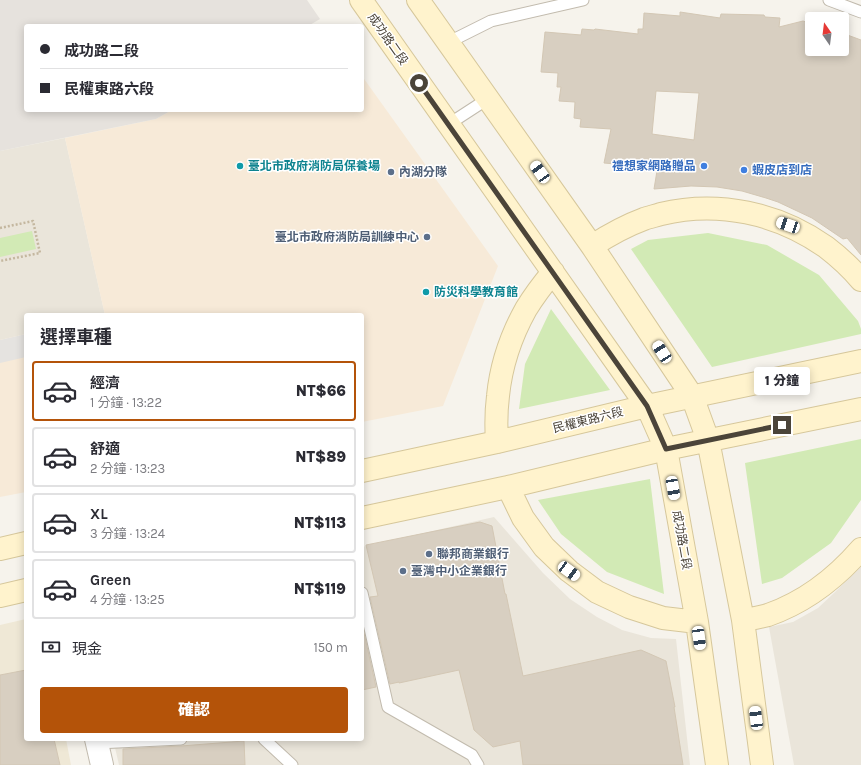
<!DOCTYPE html>
<html lang="zh-TW">
<head>
<meta charset="utf-8">
<style>
  body { margin:0; font-family:Karla,"Noto Sans TC",sans-serif; background:#f2f2f3; color:#2b2b33; height:100vh; display:flex; flex-direction:column; font-size:15px; white-space:nowrap }
  * { box-sizing:border-box; margin:0 }
  p { font-size:13px; color:#7c7c81 }
  .icon { flex:none; width:22px; height:22px; fill:none; stroke:currentColor; stroke-width:2; stroke-linecap:round; stroke-linejoin:round }
  .map { position:relative; flex:1; overflow:hidden }
  .panel { position:absolute; left:24px; top:313px; width:340px; height:428px; display:flex; flex-direction:column; background:#fff; border-radius:4px; box-shadow:0 2px 10px #0003 }
  .panel>* { flex:none }
  .top-card { position:absolute; left:24px; top:24px; width:340px; height:88px; border-radius:4px; box-shadow:0 2px 10px #0003; display:grid; align-content:center; height:88px; padding:0 16px; background:#fff }
  .needle { width:26px; rotate:346deg }
  .tools { position:absolute; left:805px; top:12px; display:grid; gap:8px }
  .tools a { display:grid; place-items:center; width:44px; height:44px; border-radius:4px; background:#fff; box-shadow:0 2px 10px #0003; font-size:20px }
  .end { position:absolute; width:18px; height:18px; margin:-9px; border:5px solid #4b4439; background:#fff; box-shadow:0 0 0 2px #fff }
  .from { border-radius:50% }
  .bubble { position:absolute; height:28px; border-radius:4px; background:#fff; box-shadow:0 2px 10px #0003; font-size:13px; font-weight:800; line-height:28px; text-align:center }
  .car { position:absolute; width:12px; height:24px; margin:-12px -6px; border-radius:5px; box-shadow:0 0 3px 1px #0007; background:linear-gradient(#fff 24%,#345 0 40%,#fff 0 76%,#345 0 86%,#fff 0) }
  .top-card b { display:flex; align-items:center; gap:14px; height:38px; font-size:15px }
  .top-card b+b { border-top:1px solid #e1e1e2 }
  .top-card i { width:10px; height:10px; background:#2b2b33 }
  ul { padding:0; list-style:none }
  li { display:flex; align-items:center; gap:12px; height:60px; margin:0 8px 6px; padding:0 8px; border:2px solid #e1e1e2; border-radius:4px }
  li div { flex:1 }
  li b { display:block; font-size:15px }
  li em { font-style:normal; font-weight:800 }
  li.current { border-color:#b45309 }
  li>.icon { width:36px; height:36px; stroke-width:1.5 }
  h2 { padding:0 16px; font-size:18px; line-height:48px }
  .pay { display:flex; align-items:center; gap:10px; height:44px; padding:0 16px; font-size:15px }
  .pay p { margin-inline-start:auto }
  .button { display:flex; gap:8px; margin-top:auto; padding:8px 16px }
  .button a { flex:1; height:46px; border-radius:4px; background:#b45309; color:#fff; font-size:16px; font-weight:800; line-height:46px; text-align:center }
  .map>svg:first-child { display:block }
</style>
</head>
<body>
<div class="map">
<svg width="861" height="765" viewBox="0 0 861 765">
  <rect width="100%" height="100%" fill="#f6f3ec"/>
  <path fill="#eae5da" d="M 65,138 L 105,315 L 26,315 L 26,334 L 0,340 L 0,151 Z
    M 494,517 L 543,573 L 570,599 L 597,617 L 622,630 L 651,638 L 676,639 L 690,765 L 119,765 L 113,739 L 362,739 L 362,547 Z
    M 861,567 L 861,765 L 794,765 L 769,627 L 793,622 L 818,608 L 834,593 Z"/>
  <path fill="#f7ead8" d="M 362,76 L 498,266 L 443,406 L 362,422 L 362,315 L 105,315 L 65,138 L 156,119 L 172,110 L 362,110 Z
    M 26,334 L 26,492 L 0,497 L 0,340 Z"/>
  <path fill="#e6e2dd" d="M 0,0 L 307,0 L 320,19 L 308,26 L 26,26 L 26,110 L 172,110 L 156,119 L 0,151 Z"/>
  <path fill="#efe8d6" d="M 26,619 L 26,739 L 66,739 L 71,765 L 0,765 L 0,625 Z"/>
  <path fill="#d2eab5" d="M 32,231 L 36,249 L 0,257 L 0,238 Z
    M 708,233 L 767,245 L 819,275 L 858,321 L 861,329 L 861,334 L 712,367 L 631,249 L 648,240 Z
    M 551,309 L 610,390 L 519,409 L 525,364 Z
    M 861,439 L 861,500 L 831,543 L 782,578 L 762,584 L 745,463 Z
    M 650,479 L 664,594 L 607,572 L 561,534 L 538,500 Z"/>
  <path fill="#e5e3e0" d="M 26,334 L 26,357 L 0,363 L 0,340 Z"/>
  <path fill="#d8cfc1" stroke="#d3c7b4" fill-rule="evenodd" d="M 680,12 L 720,18 L 721,14 L 764,15 L 765,17 L 780,18 L 779,27 L 803,21 L 812,24 L 812,49 L 842,49 L 842,33 L 861,40 L 861,255 L 847,238 L 843,239 L 812,218 L 778,202 L 766,198 L 742,191 L 717,187 L 691,186 L 654,189 L 657,171 L 615,167 L 616,164 L 604,163 L 611,129 L 580,127 L 581,119 L 574,118 L 575,102 L 559,101 L 561,87 L 557,87 L 558,73 L 541,72 L 545,32 L 581,35 L 582,29 L 594,30 L 595,29 L 638,34 L 638,29 L 643,29 L 644,13 L 680,16 ZM 656,91 L 699,93 L 694,140 L 652,134 Z
    M 480,522 L 492,526 L 505,594 L 506,594 L 523,676 L 641,650 L 666,661 L 675,707 L 674,707 L 683,765 L 523,765 L 520,741 L 493,747 L 474,730 L 459,670 L 399,683 L 399,682 L 390,684 L 370,597 L 378,596 L 366,545 Z
    M 362,624 L 376,687 L 362,690 Z
    M 26,670 L 26,739 L 54,739 L 60,765 L 0,765 L 0,675 Z
    M 244,741 L 245,765 L 123,765 L 123,749 L 181,746 Z"/>
  <g fill="none" stroke-linecap="round" stroke-linejoin="round">
    <defs>
      <path id="service" d="M 829,0 L 861,12
        M 449,42 L 491,21 L 583,0
        M 449,124 L 489,98
        M 362,593 L 388,707 L 472,755 L 478,765
        M 264,739 L 292,765
        M 97,743 L 181,739"/>
      <path id="minor" d="M 96,739 L 102,765"/>
      <path id="secondary" d="M 361,0 L 647,406 L 666,449 L 697,622 L 717,765
        M 418,0 L 592,246 L 692,396 L 708,440 L 743,620 L 762,765
        M 592,246 C 609,235 625,226 644,219 C 649,217 655,216 661,214 C 718,200 778,213 826,247 C 839,257 851,268 861,280
        M 497,442 C 496,427 496,412 498,396 C 501,366 511,336 526,309 C 534,296 543,284 553,272
        M 362,471 L 497,442 L 647,406 L 861,361
        M 508,487 L 523,518 L 544,547 L 569,571 L 597,592 L 629,607 L 663,618 L 697,622
        M 362,518 L 508,487 L 666,449 L 861,409
        M 0,549 L 26,543
        M 0,596 L 26,590
        M 743,620 C 751,619 760,617 768,615 C 805,602 835,579 861,549"/>
    </defs>
    <use href="#service" stroke="#c2bbae" stroke-width="13"/>
    <use href="#minor" stroke="#c2bbae" stroke-width="24"/>
    <use href="#secondary" stroke="#d6c79b" stroke-width="24"/>
    <path stroke="#c4b79f" stroke-width="2.5" stroke-dasharray="2 2" stroke-linecap="butt" d="M 0,228 L 33,221 L 40,253 L 0,261"/>
    <use href="#service" stroke="#fff" stroke-width="11"/>
    <use href="#minor" stroke="#fff" stroke-width="22"/>
    <use href="#secondary" stroke="#fff3cd" stroke-width="22"/>
  </g>
  <g fill="none" stroke-linecap="round" stroke-linejoin="round">
    <path stroke="#4b4439" stroke-width="5" d="M 419,83 L 647,406 L 666,449 L 782,425"/>
  </g>
  <g fill="#0f9aa8" stroke="#fff" stroke-width="1.5">
    <circle cx="240" cy="166" r="4"/>
    <circle cx="426" cy="292" r="4"/>
  </g>
  <g fill="#3f7fe0" stroke="#fff" stroke-width="1.5">
    <circle cx="704" cy="166" r="4"/>
    <circle cx="744" cy="170" r="4"/>
  </g>
  <g fill="#5c6f8a" stroke="#fff" stroke-width="1.5">
    <circle cx="391" cy="172" r="4"/>
    <circle cx="427" cy="237" r="4"/>
    <circle cx="429" cy="554" r="4"/>
    <circle cx="403" cy="571" r="4"/>
  </g>
  <g text-anchor="middle" dominant-baseline="central" stroke-width="3" stroke-linejoin="round" paint-order="stroke">
    <g font-size="12" fill="#4b4439" stroke="#fff">
      <text transform="translate(388 39) rotate(55)">成功路二段</text>
      <text transform="translate(588 420) rotate(-14)">民權東路六段</text>
      <text transform="translate(682 540) rotate(80)">成功路二段</text>
    </g>
    <g font-size="12" font-weight="bold" fill="#0d838f" stroke="#fff" text-anchor="start">
      <text x="248" y="166">臺北市政府消防局保養場</text>
      <text x="434" y="292">防災科學教育館</text>
    </g>
    <g font-size="12" font-weight="bold" fill="#366cbe" stroke="#fff" text-anchor="end">
      <text x="696" y="166">禮想家網路贈品</text>
      <text x="752" y="170" text-anchor="start">蝦皮店到店</text>
    </g>
    <g font-size="12" font-weight="bold" fill="#4e5e75" stroke="#fff" text-anchor="start">
      <text x="399" y="172">內湖分隊</text>
      <text x="419" y="237" text-anchor="end">臺北市政府消防局訓練中心</text>
      <text x="437" y="554">聯邦商業銀行</text>
      <text x="411" y="571">臺灣中小企業銀行</text>
    </g>
  </g>
</svg>
<div class="tools">
<a><svg class="needle" viewBox="-14 -14 28 28"><path d="M0-13l5 13h-10z" fill="#e53935"/><path d="M0 13l5-13h-10z" fill="#7c7c81"/></svg></a>
</div>
<i class="end from" style="left:419px;top:83px"></i>
<i class="end" style="left:782px;top:425px"></i>
<div class="bubble" style="left:754px;top:367px;width:56px">1 分鐘</div>
<i class="car" style="left:540px;top:172px;rotate:325deg"></i>
<i class="car" style="left:788px;top:225px;rotate:289deg"></i>
<i class="car" style="left:662px;top:352px;rotate:327deg"></i>
<i class="car" style="left:673px;top:488px;rotate:170deg"></i>
<i class="car" style="left:569px;top:571px;rotate:126deg"></i>
<i class="car" style="left:699px;top:638px;rotate:172deg"></i>
<i class="car" style="left:756px;top:718px;rotate:353deg"></i>
<div class="top-card">
<b><i class="from"></i>成功路二段</b>
<b><i></i>民權東路六段</b>
</div>
<section class="panel">
<h2>選擇車種</h2>
<ul>
<li class="current"><svg class="icon" aria-label="car" viewBox="0 0 24 24"><path d="M5 17H2v-5l4-1 3-4h7l3 4 3 1v5h-3M9 17h6M6 11h13"/><circle cx="7" cy="17" r="2"/><circle cx="17" cy="17" r="2"/></svg><div><b>經濟</b><p>1 分鐘 · 13:22</p></div><em>NT$66</em></li>
<li><svg class="icon" aria-label="car" viewBox="0 0 24 24"><path d="M5 17H2v-5l4-1 3-4h7l3 4 3 1v5h-3M9 17h6M6 11h13"/><circle cx="7" cy="17" r="2"/><circle cx="17" cy="17" r="2"/></svg><div><b>舒適</b><p>2 分鐘 · 13:23</p></div><em>NT$89</em></li>
<li><svg class="icon" aria-label="car" viewBox="0 0 24 24"><path d="M5 17H2v-5l4-1 3-4h7l3 4 3 1v5h-3M9 17h6M6 11h13"/><circle cx="7" cy="17" r="2"/><circle cx="17" cy="17" r="2"/></svg><div><b>XL</b><p>3 分鐘 · 13:24</p></div><em>NT$113</em></li>
<li><svg class="icon" aria-label="car" viewBox="0 0 24 24"><path d="M5 17H2v-5l4-1 3-4h7l3 4 3 1v5h-3M9 17h6M6 11h13"/><circle cx="7" cy="17" r="2"/><circle cx="17" cy="17" r="2"/></svg><div><b>Green</b><p>4 分鐘 · 13:25</p></div><em>NT$119</em></li>
</ul>
<div class="pay"><svg class="icon" aria-label="cash" viewBox="0 0 24 24"><path d="M3 7h18v10H3z"/><circle cx="12" cy="12" r="2"/></svg>現金<p>150 m</p></div>
<div class="button"><a>確認</a></div>
</section>
</div>
</body>
</html>
